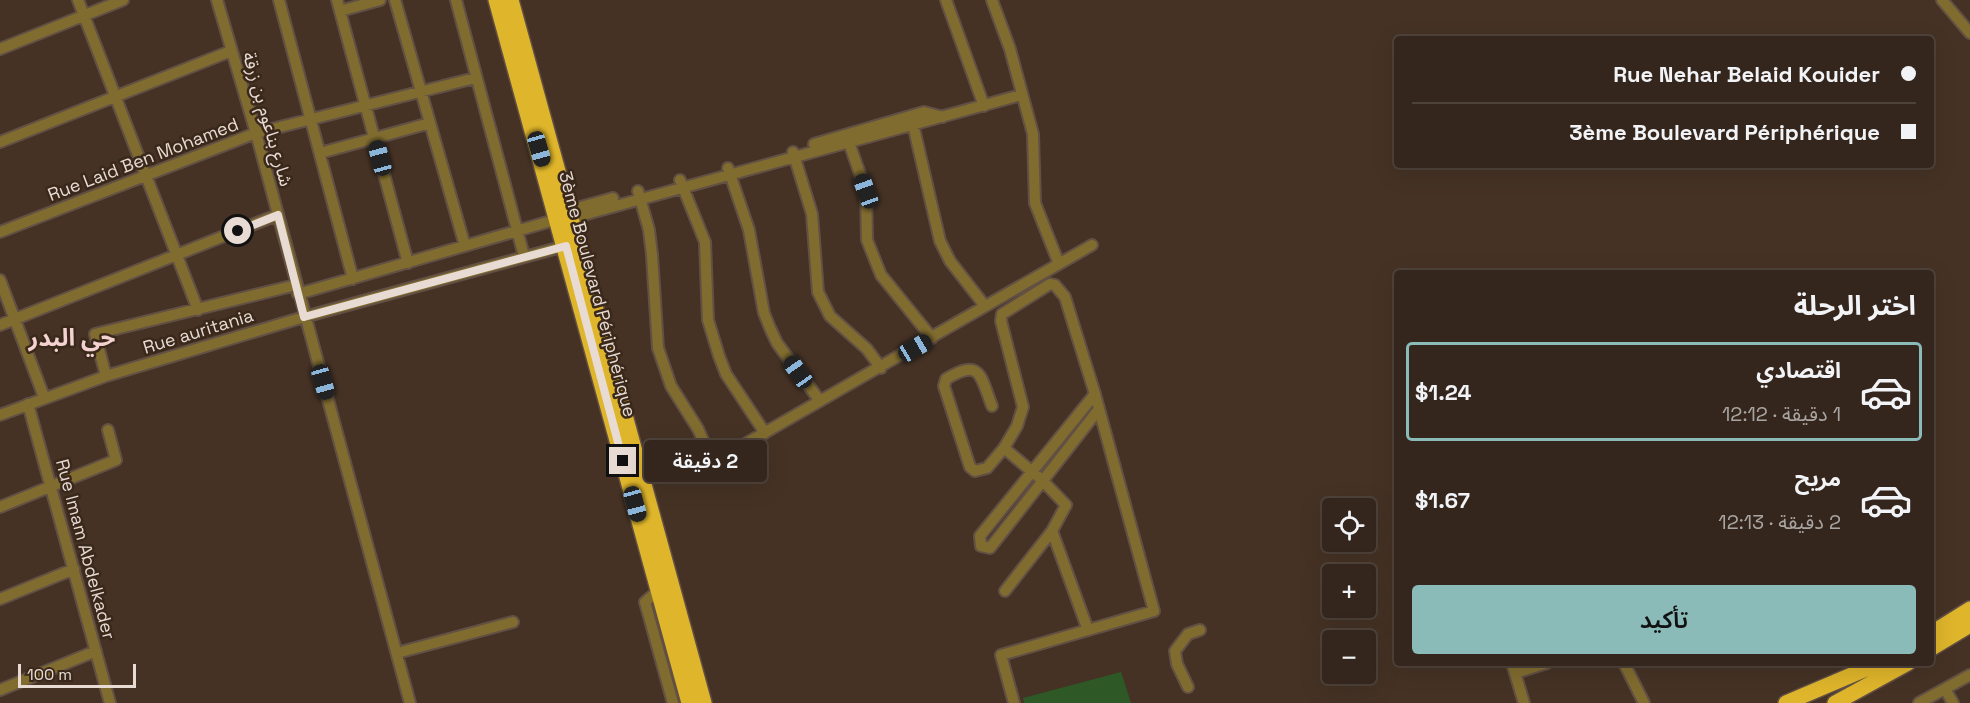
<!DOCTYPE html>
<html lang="ar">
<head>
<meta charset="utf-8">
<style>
  body { margin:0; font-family:"Space Grotesk","Noto Sans Arabic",sans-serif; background:#3c2e25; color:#f1f3f6; direction:rtl; height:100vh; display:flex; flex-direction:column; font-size:22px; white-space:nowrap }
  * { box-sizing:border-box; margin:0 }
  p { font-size:20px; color:#a9a5a3 }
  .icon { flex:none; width:33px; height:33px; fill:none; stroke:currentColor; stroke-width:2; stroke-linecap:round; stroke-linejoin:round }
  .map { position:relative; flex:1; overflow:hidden; direction:ltr }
  .panel { position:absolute; left:1394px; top:270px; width:540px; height:396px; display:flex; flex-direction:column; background:#34261c; border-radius:6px; box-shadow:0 6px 24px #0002,0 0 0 2px #4e433b; direction:rtl }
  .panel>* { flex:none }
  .guide { position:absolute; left:1394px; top:36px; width:540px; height:132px; border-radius:6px; box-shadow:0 6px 24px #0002,0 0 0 2px #4e433b; direction:rtl; display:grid; align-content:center; height:132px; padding:0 18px; background:#34261c }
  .controls { position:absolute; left:1322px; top:498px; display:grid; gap:12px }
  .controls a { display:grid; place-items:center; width:54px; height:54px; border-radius:6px; background:#34261c; box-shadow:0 6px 24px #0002,0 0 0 2px #4e433b; font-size:30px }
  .scale { position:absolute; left:18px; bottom:15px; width:118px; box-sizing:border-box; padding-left:6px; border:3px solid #e7dbd3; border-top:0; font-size:16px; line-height:21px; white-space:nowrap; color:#e7dbd3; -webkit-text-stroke:4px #3a281b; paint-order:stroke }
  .end { position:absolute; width:27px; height:27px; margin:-14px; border:8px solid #e7dbd3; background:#111; box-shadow:0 0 0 3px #111 }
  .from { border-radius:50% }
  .bubble { position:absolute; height:42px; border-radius:6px; background:#34261c; box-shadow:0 6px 24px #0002,0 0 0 2px #4e433b; font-size:20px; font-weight:600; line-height:42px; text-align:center; direction:rtl }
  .car { position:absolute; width:18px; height:36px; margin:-18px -9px; border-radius:8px; box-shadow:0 0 4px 2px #0007; background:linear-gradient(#222 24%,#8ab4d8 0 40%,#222 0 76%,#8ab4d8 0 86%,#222 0) }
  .guide b { display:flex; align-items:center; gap:21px; height:57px; font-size:22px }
  .guide b+b { border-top:2px solid #4e433b }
  .guide i { width:15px; height:15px; background:#f1f3f6 }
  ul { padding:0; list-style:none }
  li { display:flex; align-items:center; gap:18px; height:99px; margin:0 12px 9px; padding:0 6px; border:3px solid transparent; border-radius:6px }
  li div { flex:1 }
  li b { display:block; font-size:22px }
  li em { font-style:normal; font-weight:600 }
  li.on { border-color:#8bbbb9 }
  li>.icon { width:54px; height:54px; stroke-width:1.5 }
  h2 { padding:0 18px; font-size:27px; line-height:72px }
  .cta { display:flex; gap:12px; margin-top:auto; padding:12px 18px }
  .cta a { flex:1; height:69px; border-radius:6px; background:#8bbbb9; color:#111; font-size:24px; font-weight:600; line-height:69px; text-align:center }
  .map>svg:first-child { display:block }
</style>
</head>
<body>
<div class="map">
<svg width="1970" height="703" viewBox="0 0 1970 703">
  <rect width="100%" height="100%" fill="#453225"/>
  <path fill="#2e5926" d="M 1121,672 L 1131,703 L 1024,703 L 1023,698 Z"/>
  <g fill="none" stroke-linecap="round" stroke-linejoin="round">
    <defs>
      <path id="minor" d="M 78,0 L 198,310
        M 217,0 L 256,133 L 410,703
        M 279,0 L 353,279
        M 337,0 L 408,263
        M 395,0 L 465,246
        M 456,0 L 524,256
        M 946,0 L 984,106
        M 992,0 L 1010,49 L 1033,134 L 1035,203 L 1059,264
        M 1942,0 L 1970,33
        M 340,11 L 380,0
        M 0,49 L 123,0
        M 912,120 L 940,241 L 950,261 L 985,306
        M 847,137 L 866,191 L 867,240 L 881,275 L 932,338
        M 0,142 L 231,51
        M 814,144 L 924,112 L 943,117
        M 793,152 L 812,214 L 818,292 L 830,316 L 867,349 L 881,368
        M 320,153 L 430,123
        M 728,168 L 749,230 L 764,313 L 770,328 L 777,343 L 820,401
        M 680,180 L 705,242 L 708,320 L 719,356 L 726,374 L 765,433
        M 638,191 L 649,230 L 652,255 L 658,348 L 671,386 L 698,429 L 710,456 L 717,460 L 1092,245
        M 570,210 L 613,198
        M 572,218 L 1021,95
        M 0,232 L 256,133 L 475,78
        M 0,280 L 44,397
        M 298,294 L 558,219
        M 0,325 L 277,215
        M 106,376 L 95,334 L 296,285
        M 1095,394 L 980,536 L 981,546 L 990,548 L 1099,409
        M 28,404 L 110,703
        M 992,406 C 980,375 981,358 946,379 L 944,386 L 970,467 L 975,471 L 987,468 L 1004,448
        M 0,415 L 106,376 L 304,317 L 565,246
        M 0,507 L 116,460 L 108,430
        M 1052,531 L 1088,630
        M 659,590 L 645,602 L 673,703
        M 1005,591 L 1052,531 L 1066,505 L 1042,480 L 1004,448 L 1017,426 L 1023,407 L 1001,321 L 1002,314 L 1050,284 L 1055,285 L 1065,297 L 1095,394 L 1154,611 L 1001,655 L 1014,703
        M 0,599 L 74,569
        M 397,653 L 513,622
        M 1512,663 L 1524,703
        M 1624,663 L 1644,703
        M 1515,673 L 1547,663
        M 1188,687 L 1177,664 L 1175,651 L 1188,634 L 1200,630
        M 1945,689 L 1953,703
        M 0,690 L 96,651
        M 1919,703 L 1970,675"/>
      <path id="highway" d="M 496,0 L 689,703
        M 511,0 L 704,703
        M 1930,634 L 1970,609
        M 1930,649 L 1970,625
        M 1786,703 L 1880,663
        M 1835,703 L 1908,663"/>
    </defs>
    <use href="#minor" stroke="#625044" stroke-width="14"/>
    <use href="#highway" stroke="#625044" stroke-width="18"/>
    <use href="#minor" stroke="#816c2f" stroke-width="10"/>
    <use href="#highway" stroke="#dfb52b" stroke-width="15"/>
  </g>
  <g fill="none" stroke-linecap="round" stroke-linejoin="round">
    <path stroke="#e7dbd3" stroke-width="8" d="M 238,231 L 278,215 L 304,317 L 566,246 L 623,461"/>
  </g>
  <g text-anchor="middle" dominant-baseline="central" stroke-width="5" stroke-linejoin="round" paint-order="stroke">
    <g font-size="18" fill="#e7dbd3" stroke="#3a281b">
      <text transform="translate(268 119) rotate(74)">شارع بناعوم بن زرقة</text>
      <text transform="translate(143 159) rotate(-21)">Rue Laid Ben Mohamed</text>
      <text transform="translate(598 294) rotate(75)">3ème Boulevard Périphérique</text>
      <text transform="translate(198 331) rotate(-17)">Rue auritania</text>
      <text transform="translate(86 549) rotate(75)">Rue Imam Abdelkader</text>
    </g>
    <g font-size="24" font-weight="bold" fill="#f5d2d2" stroke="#3a281b">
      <text x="72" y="337">حي البدر</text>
    </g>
  </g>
</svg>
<div class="controls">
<a><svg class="icon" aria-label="locate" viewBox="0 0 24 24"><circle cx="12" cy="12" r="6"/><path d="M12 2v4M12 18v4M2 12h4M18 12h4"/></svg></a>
<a>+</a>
<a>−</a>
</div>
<div class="scale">100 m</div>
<i class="end from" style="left:238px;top:231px"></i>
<i class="end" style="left:623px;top:461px"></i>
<div class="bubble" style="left:644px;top:440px;width:123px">2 دقيقة</div>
<i class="car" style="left:539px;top:149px;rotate:164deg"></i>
<i class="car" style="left:380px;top:158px;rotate:345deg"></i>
<i class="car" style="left:866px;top:191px;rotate:340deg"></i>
<i class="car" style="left:915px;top:348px;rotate:60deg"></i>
<i class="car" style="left:798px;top:372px;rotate:325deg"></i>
<i class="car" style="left:323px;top:382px;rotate:164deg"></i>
<i class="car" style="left:635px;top:504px;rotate:165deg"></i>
<div class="guide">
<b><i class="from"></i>Rue Nehar Belaid Kouider</b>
<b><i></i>3ème Boulevard Périphérique</b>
</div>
<section class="panel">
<h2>اختر الرحلة</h2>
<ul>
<li class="on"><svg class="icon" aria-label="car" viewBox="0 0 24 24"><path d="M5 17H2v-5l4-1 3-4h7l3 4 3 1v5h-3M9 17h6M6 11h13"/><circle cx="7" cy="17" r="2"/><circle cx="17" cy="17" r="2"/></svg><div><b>اقتصادي</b><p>1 دقيقة · 12:12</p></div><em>$1.24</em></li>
<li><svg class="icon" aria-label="car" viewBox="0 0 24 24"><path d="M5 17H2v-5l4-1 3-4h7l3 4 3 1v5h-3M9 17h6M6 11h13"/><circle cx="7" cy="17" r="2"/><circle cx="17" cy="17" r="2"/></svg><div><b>مريح</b><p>2 دقيقة · 12:13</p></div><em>$1.67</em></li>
</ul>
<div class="cta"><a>تأكيد</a></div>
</section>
</div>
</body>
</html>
